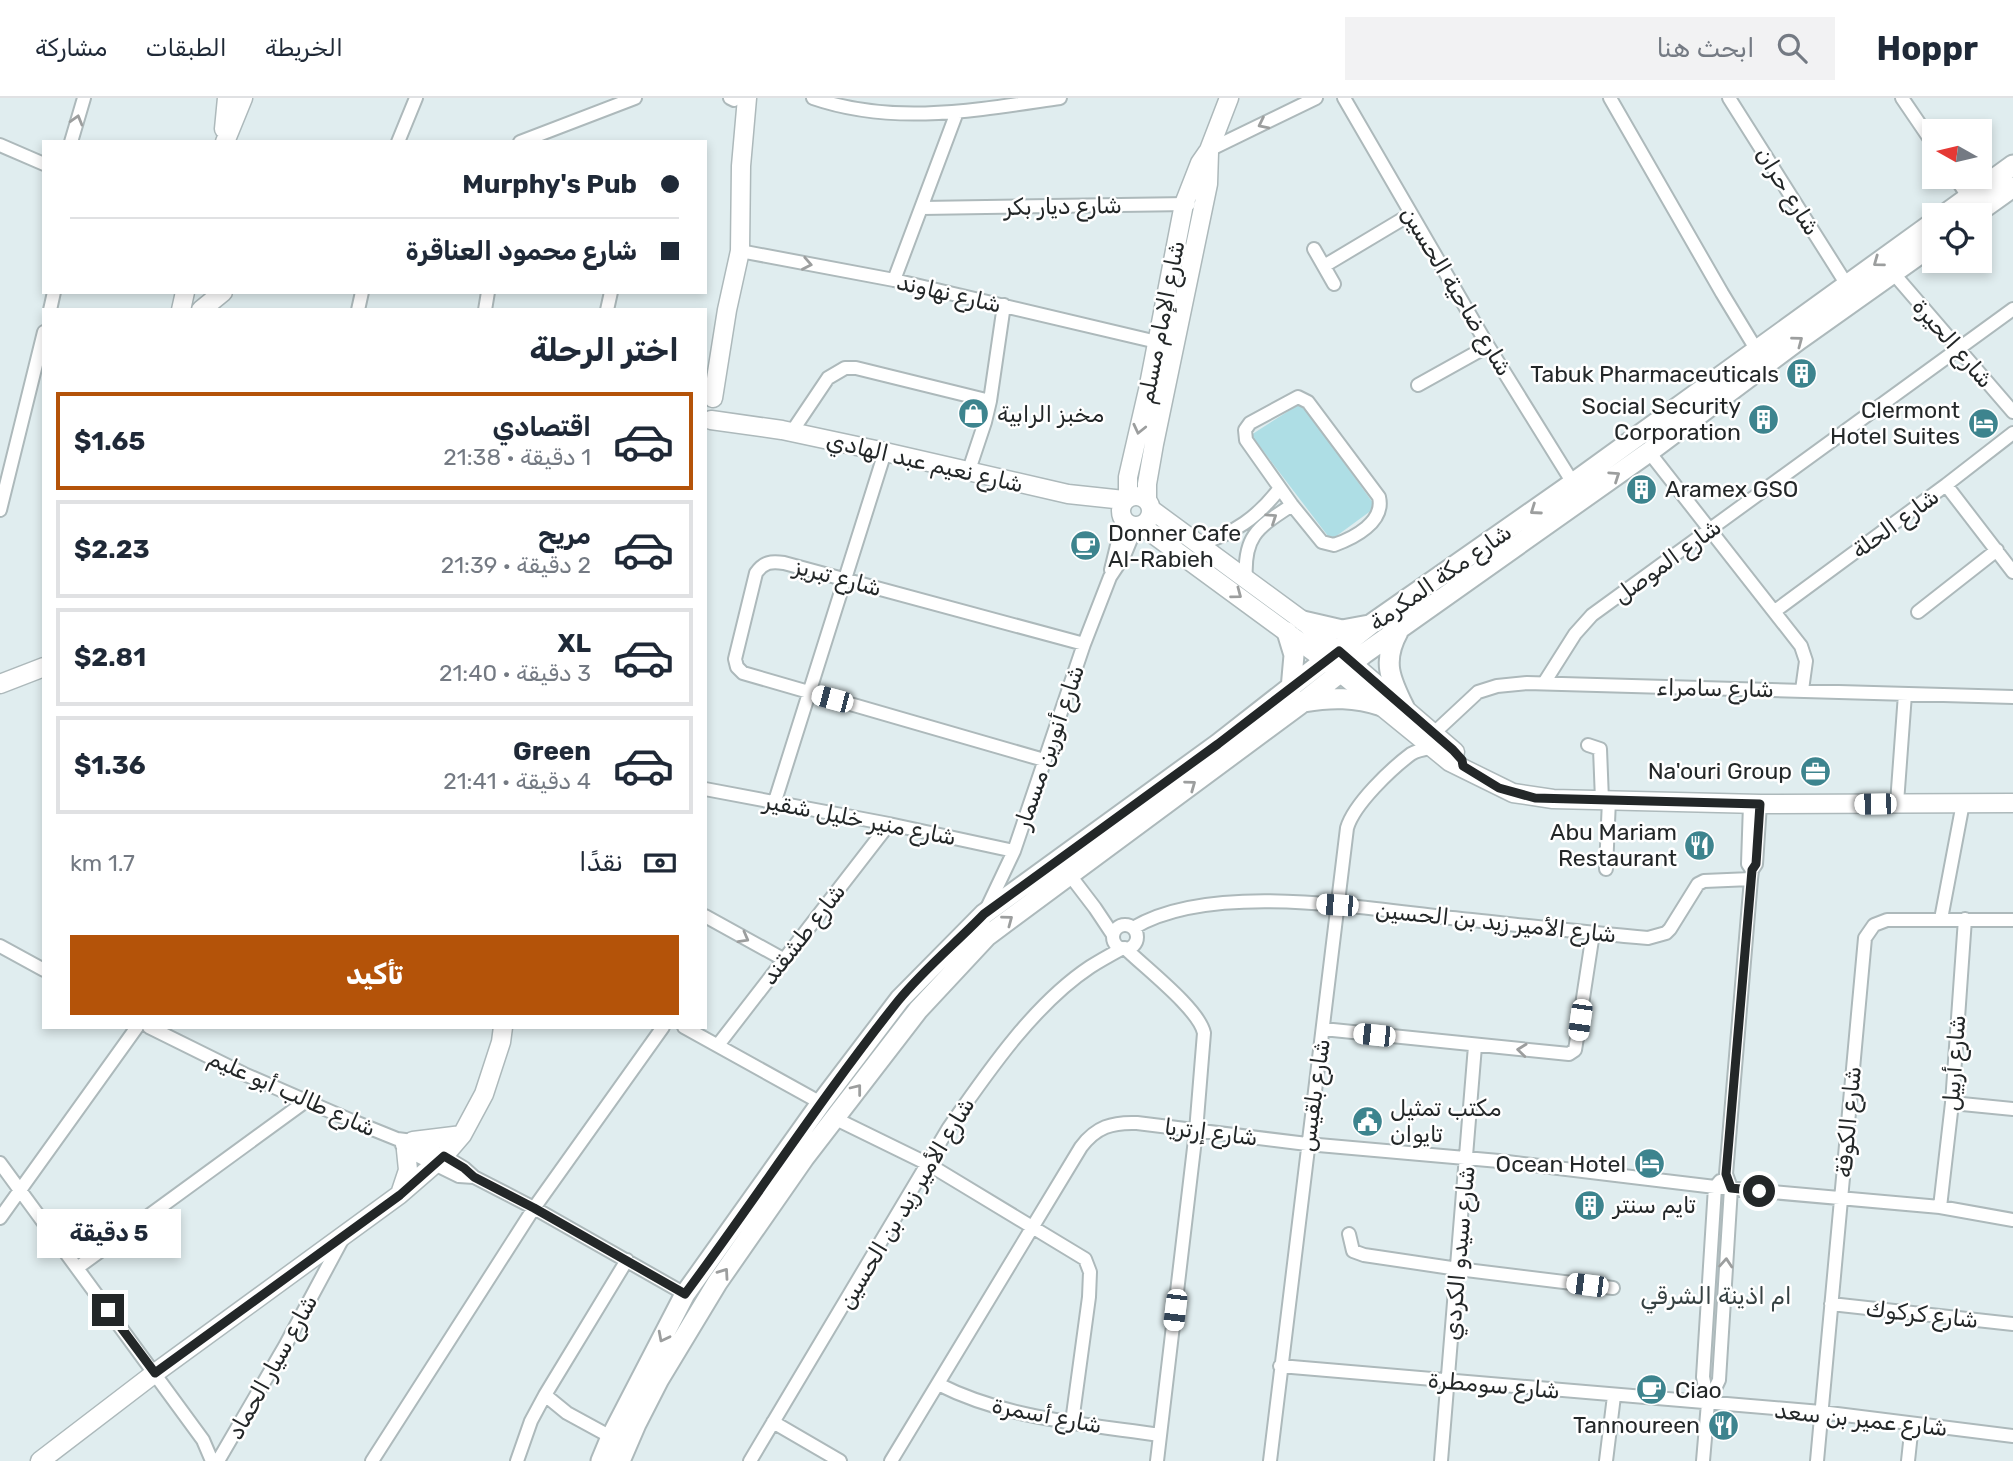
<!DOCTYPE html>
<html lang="ar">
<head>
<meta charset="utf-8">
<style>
  body { margin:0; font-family:Rubik,Cairo,sans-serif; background:#f2f2f3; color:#1f2937; direction:rtl; height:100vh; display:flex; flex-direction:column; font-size:26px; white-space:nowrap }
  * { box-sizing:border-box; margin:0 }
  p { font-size:23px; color:#747a83 }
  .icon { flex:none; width:38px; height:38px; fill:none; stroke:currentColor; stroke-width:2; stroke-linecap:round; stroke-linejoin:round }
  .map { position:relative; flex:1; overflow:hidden; direction:ltr }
  .panel { position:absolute; left:42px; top:210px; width:665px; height:721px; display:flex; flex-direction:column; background:#fff; border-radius:0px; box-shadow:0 4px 10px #0003; direction:rtl }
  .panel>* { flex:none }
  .top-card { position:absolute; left:42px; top:42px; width:665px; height:154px; border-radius:0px; box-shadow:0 4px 10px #0003; direction:rtl; display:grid; align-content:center; height:154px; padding:0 28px; background:#fff }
  .needle { width:46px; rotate:278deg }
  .tools { position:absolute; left:1922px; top:21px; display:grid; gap:14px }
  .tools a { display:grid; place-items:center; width:70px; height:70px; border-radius:0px; background:#fff; box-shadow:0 4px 10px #0003; font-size:35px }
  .end { position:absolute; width:32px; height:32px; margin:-16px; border:9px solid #232728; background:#fff; box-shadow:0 0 0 4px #fff }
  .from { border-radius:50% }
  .bubble { position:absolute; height:49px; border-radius:0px; background:#fff; box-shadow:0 4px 10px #0003; font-size:23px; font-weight:700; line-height:49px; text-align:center; direction:rtl }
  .car { position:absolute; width:21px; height:42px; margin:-21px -10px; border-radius:9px; box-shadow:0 0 5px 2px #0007; background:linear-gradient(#fff 24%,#345 0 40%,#fff 0 76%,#345 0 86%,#fff 0) }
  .top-card b { display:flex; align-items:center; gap:24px; height:66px; font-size:26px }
  .top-card b+b { border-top:2px solid #e0e1e3 }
  .top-card i { width:18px; height:18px; background:#1f2937 }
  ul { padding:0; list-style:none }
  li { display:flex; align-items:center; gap:21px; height:98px; margin:0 14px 10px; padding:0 14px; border:4px solid #e0e1e3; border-radius:0px }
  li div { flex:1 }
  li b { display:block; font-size:26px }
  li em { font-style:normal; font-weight:700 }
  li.on { border-color:#b45309 }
  li>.icon { width:63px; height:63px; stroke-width:1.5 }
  h2 { padding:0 28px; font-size:32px; line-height:84px }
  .pay { display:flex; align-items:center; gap:18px; height:77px; padding:0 28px; font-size:26px }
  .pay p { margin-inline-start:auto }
  .primary-button { display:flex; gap:14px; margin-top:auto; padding:14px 28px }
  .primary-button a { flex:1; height:80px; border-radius:0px; background:#b45309; color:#fff; font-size:28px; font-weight:700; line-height:80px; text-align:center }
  header { display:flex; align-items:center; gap:42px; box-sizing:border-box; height:98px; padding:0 35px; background:#fff; border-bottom:2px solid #e0e1e3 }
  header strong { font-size:33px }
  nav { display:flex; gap:38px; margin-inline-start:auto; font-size:24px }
  .search { width:490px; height:63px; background:#f2f2f3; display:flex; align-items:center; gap:18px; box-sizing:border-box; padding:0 24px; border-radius:0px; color:#747a83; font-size:26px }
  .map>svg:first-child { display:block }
</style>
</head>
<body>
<header>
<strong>Hoppr</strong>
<div class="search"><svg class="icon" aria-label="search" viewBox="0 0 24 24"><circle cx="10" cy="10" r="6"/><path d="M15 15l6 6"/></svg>ابحث هنا</div>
<nav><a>الخريطة</a><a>الطبقات</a><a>مشاركة</a></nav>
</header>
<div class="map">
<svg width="2013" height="1363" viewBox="0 0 2013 1363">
  <rect width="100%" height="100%" fill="#e0edef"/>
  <path fill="#aedee5" d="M 1301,305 L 1376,409 L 1331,442 L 1251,337 Z"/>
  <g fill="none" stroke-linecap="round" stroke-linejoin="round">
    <defs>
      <path id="street" d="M 730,0 L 734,2
        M 813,0 C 894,28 977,12 1060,0
        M 1344,0 L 1488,248 L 1573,385
        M 1610,0 L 1722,195 L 1756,251
        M 1729,0 L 1847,187
        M 1902,0 L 1934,47
        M 71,44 L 84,0
        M 398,44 L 416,0
        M 520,44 L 635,0
        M 0,47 L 44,66
        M 1209,52 L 1316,0
        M 1955,79 L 1969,100
        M 922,110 L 1189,106
        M 1314,151 L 1334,186
        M 740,153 L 894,182 L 1157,244
        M 1324,168 L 1411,116
        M 1894,176 L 2013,314
        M 894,182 L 957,14
        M 50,212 L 54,194
        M 358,212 L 362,194
        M 485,212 L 488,194
        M 607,212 L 611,194
        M 1418,287 L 1488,248
        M 1298,299 L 1308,304 L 1379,399 C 1385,424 1354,440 1334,447 L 1322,444 L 1292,407 L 1246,342 L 1245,332 L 1250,325 Z
        M 990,303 L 1004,207
        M 791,335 L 828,280 L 845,270 L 856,270 L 990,303 L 985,324 L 969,372
        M 1649,354 L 1801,548 L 1806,563 L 1802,592
        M 1946,387 L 2013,474
        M 0,412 L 44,234
        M 1199,446 C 1234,436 1258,419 1280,390
        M 1111,472 L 1123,423
        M 1246,483 C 1243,438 1257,430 1292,407
        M 1775,513 L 1946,387 L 2013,335
        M 1918,514 L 1997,452
        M 1544,585 L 1575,536 L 1592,517 L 2013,211
        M 1434,635 L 1478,594 L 1497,588 L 1527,585 L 2013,599
        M 1588,647 L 1600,651 L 1602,702
        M 1044,662 L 743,575 L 737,569 L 735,561 L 756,475 C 764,464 771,463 784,465 L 1084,546
        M 705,691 L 889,726 L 1014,753
        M 775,703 L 885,354
        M 1897,705 L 1905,596
        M 1750,706 L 1748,766 L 1752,772
        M 1606,771 L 1609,702
        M 1069,776 L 1095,810 L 1113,837
        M 986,812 L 1014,753 L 1084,546 L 1110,479 L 1124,458 L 1136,429
        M 705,818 L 783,861
        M 1941,821 L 1963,705
        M1113 839a12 12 0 1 1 24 0a12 12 0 1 1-24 0Z
        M 1133,830 C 1209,784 1357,809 1442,819 C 1511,826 1579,834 1648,840 L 1666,835 L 1670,831 L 1698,786 L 1704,783 L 1751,781
        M 0,848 L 44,872
        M 1125,850 C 1144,869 1199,911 1204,935 L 1196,1033 L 1157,1363
        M 149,929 L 244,976 L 350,1022 L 397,1041 L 413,1043 L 444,1058 L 464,1070 L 474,1079 L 534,1110 L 685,1196
        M 684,929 L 821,1005
        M 1323,931 L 1569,956 L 1575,952 L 1576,946 L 1593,835
        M 718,947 L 889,726
        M 1952,1005 L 2013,1011
        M 834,1020 L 928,1066 L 1085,1161 L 1090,1174 L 1089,1199 L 1072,1324
        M 402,1047 L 406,1052 L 459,1078 L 474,1079
        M 0,1065 L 203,1342 L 212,1363
        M 1940,1109 L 1952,1005 L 1965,821
        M 0,1120 L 137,929
        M 1349,1136 L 1353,1153 L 1364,1157 L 1458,1171 L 1613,1190
        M 77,1170 L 306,1003
        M 1831,1206 L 2013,1226
        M 1280,1268 L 1821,1314 L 2013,1338
        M 938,1286 C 1007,1321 1085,1326 1160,1337
        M 1708,1305 L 1719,1282 L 1731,1090 L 1726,1076 L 1751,781 L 1752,772 L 1756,766 L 1760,706
        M 773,1324 L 840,1363
        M 611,1339 L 567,1315 L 545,1297 L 627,1162
        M 218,1363 L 285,1248 L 343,1140
        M 372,1363 L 534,1110 L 663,929
        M 517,1363 L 531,1323 L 545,1297
        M 750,1363 L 948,1031 C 987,975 1033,907 1090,869 C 1101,862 1112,856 1123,850
        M 891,1363 L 1081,1049 C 1096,1029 1112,1024 1137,1025 L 1307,1046 L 1499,1063 L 1715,1089 L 1940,1109 L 2013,1122
        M 1270,1363 L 1347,730 C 1354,706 1391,671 1411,656 C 1417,652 1425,651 1432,650
        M 1441,1363 L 1475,948
        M 1606,1363 L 1614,1298
        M 1703,1363 L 1708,1305 L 1703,1279 L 1715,1089 L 1720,1083
        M 1817,1363 L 1865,840 L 1874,827 L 1887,822 L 2013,822
        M 1908,1363 L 1912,1326"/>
      <path id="secondary" d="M 224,31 L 227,0
        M 225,44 L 243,0
        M 181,212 L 185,194
        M 201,212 L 223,194
        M 713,300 L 727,212 L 740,153 L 741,68 L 747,0
        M 711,322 L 782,332 L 885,354 L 1068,396 L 1124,402
        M1121 413a15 15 0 1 1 30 0a15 15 0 1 1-30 0Z
        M 1128,399 L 1128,379 L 1148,292 L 1184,106 L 1200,65 L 1209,52 L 1229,0
        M 1147,401 L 1147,386 L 1154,346 L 1208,86 L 1209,54
        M 1152,412 L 1303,523 L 1455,654
        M 1142,428 L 1326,563 L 1450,664 L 1513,695 L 1553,701 L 1760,706 L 2013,705
        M 0,586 L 44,569
        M 413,1043 L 462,1037
        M 400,1096 L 408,1072 L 406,1052
        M 40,1363 L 155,1275 L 399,1097 L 444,1058 L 462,1037 L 484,996 L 501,944 L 503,929"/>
      <path id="primary" d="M 1944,117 L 2013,67
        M 1974,117 L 2013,89
        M 1303,523 L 1342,532 L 1369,527
        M 1287,534 L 1294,557 L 1291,591
        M 1398,534 C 1382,563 1390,581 1404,609
        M 1304,604 C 1331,599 1355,599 1382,608
        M 601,1363 L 611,1339 L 685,1196 L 821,1005 L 900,901 L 984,816 L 1218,646 L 1370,527 L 1573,385 L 1934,124
        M 620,1363 L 636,1326 L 659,1281 L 717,1185 L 804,1060 L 918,912 L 987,838 L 1303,604 L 1365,555 L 1649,354 L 1800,241 L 1934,146"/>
    </defs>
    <use href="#street" stroke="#adb9bb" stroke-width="16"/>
    <use href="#secondary" stroke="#adb9bb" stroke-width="21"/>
    <use href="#primary" stroke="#adb9bb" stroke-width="23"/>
    <use href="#street" stroke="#fff" stroke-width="12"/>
    <use href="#secondary" stroke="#fff" stroke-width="18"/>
    <use href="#primary" stroke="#fff" stroke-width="19"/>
  </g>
  <defs><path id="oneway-chevron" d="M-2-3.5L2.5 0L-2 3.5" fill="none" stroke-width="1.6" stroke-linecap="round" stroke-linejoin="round" transform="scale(1.75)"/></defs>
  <g stroke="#9c9e9e">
    <use href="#oneway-chevron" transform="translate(77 22) rotate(-74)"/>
    <use href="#oneway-chevron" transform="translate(1263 26) rotate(154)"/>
    <use href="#oneway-chevron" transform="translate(1878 164) rotate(144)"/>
    <use href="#oneway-chevron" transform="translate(807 166) rotate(11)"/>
    <use href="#oneway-chevron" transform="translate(1798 243) rotate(-37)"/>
    <use href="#oneway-chevron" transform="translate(1139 331) rotate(103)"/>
    <use href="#oneway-chevron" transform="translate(1615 378) rotate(-34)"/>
    <use href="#oneway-chevron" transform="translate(1535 412) rotate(145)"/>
    <use href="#oneway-chevron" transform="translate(1272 420) rotate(-34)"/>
    <use href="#oneway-chevron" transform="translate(1237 496) rotate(37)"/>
    <use href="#oneway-chevron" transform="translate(1191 687) rotate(-36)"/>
    <use href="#oneway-chevron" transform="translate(1008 822) rotate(-37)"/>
    <use href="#oneway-chevron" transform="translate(744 840) rotate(29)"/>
    <use href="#oneway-chevron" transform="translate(1522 952) rotate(-174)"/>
    <use href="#oneway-chevron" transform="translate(857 991) rotate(-52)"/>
    <use href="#oneway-chevron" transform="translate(1726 1165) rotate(-86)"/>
    <use href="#oneway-chevron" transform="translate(724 1175) rotate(-55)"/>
    <use href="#oneway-chevron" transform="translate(663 1239) rotate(117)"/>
  </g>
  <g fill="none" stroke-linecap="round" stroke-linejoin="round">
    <path stroke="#232728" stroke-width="9" d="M 108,1212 L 155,1275 L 400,1097 L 444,1058 L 464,1070 L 474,1079 L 534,1110 L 685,1196 C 757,1099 823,997 898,903 C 924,871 956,845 984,816 L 1218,646 L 1339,553 L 1453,652 L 1462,662 L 1463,668 L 1499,690 L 1535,700 L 1760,706 L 1756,766 L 1752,772 L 1726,1076 L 1731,1090 L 1759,1093"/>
  </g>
  <defs>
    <symbol id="building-disc" viewBox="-11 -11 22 22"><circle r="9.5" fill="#3d848e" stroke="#fff"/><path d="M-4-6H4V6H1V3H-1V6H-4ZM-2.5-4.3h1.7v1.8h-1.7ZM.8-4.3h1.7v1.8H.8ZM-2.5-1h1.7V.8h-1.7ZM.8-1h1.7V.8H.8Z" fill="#fff"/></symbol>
    <symbol id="shop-disc" viewBox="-11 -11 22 22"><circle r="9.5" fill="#3d848e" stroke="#fff"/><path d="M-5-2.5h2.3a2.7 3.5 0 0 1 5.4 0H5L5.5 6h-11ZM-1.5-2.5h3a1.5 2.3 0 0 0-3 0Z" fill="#fff"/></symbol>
    <symbol id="hotel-disc" viewBox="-11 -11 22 22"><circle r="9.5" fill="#3d848e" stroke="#fff"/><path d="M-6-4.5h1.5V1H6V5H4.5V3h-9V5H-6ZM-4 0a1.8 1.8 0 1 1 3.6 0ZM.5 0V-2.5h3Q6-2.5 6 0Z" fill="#fff"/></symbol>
    <symbol id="cafe-disc" viewBox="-11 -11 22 22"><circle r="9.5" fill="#3d848e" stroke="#fff"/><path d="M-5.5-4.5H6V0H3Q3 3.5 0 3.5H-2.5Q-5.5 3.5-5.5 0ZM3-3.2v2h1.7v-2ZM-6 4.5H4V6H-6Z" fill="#fff"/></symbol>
    <symbol id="office-disc" viewBox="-11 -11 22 22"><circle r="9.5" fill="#3d848e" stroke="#fff"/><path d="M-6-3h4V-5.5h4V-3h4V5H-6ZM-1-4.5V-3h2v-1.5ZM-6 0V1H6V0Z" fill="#fff"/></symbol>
    <symbol id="restaurant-disc" viewBox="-11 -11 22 22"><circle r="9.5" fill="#3d848e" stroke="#fff"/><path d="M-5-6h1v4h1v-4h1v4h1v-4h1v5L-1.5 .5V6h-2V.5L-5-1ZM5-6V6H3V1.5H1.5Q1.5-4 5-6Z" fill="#fff"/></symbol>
    <symbol id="civic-disc" viewBox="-11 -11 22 22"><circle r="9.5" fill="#3d848e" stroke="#fff"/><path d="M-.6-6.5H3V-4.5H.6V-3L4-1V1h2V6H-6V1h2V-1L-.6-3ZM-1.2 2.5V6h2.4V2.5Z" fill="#fff"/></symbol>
  </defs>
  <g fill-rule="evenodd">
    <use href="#building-disc" x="1784" y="258" width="35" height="35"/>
    <use href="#shop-disc" x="956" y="298" width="35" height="35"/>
    <use href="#building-disc" x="1746" y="304" width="35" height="35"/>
    <use href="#hotel-disc" x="1966" y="308" width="35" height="35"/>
    <use href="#building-disc" x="1624" y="374" width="35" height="35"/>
    <use href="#cafe-disc" x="1068" y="430" width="35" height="35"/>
    <use href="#office-disc" x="1798" y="656" width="35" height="35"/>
    <use href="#restaurant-disc" x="1682" y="730" width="35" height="35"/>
    <use href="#civic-disc" x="1350" y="1006" width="35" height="35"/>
    <use href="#hotel-disc" x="1632" y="1048" width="35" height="35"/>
    <use href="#building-disc" x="1572" y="1090" width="35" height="35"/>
    <use href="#cafe-disc" x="1634" y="1274" width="35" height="35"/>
    <use href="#restaurant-disc" x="1706" y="1310" width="35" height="35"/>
  </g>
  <g text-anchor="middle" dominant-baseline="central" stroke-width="5" stroke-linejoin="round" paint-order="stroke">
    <g font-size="23" fill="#232728" stroke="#fff">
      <text transform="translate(1788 93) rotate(58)">شارع حران</text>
      <text transform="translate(1063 108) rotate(-1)">شارع ديار بكر</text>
      <text transform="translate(1457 193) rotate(59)">شارع ضاحية الحسين</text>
      <text transform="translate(949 195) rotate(13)">شارع نهاوند</text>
      <text transform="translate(1161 224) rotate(-79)">شارع الإمام مسلم</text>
      <text transform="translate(1953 245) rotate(49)">شارع الحيرة</text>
      <text transform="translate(925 364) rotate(13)">شارع نعيم عبد الهادي</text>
      <text transform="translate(1895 425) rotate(-36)">شارع الحلة</text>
      <text transform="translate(1667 463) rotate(-36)">شارع الموصل</text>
      <text transform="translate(838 479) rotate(15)">شارع تبريز</text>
      <text transform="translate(1440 479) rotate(-35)">شارع مكة المكرمة</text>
      <text transform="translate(1715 590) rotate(1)">شارع سامراء</text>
      <text transform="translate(1049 649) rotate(-71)">شارع أنورين مسمار</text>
      <text transform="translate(860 721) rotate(11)">شارع منير خليل شقير</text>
      <text transform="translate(1496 824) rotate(6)">شارع الأمير زيد بن الحسين</text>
      <text transform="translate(803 836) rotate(-52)">شارع طشقند</text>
      <text transform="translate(1954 965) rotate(-86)">شارع أربيل</text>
      <text transform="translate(292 995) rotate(24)">شارع طالب أبو عليم</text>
      <text transform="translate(1314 997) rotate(-82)">شارع بلقيس</text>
      <text transform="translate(1848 1024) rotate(-85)">شارع الكوفة</text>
      <text transform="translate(1211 1034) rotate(7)">شارع إرتريا</text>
      <text transform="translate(906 1105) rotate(-59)">شارع الأمير زيد بن الحسين</text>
      <text transform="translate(1459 1155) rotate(-85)">شارع سيدو الكردي</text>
      <text transform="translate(1922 1216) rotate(6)">شارع كركوك</text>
      <text transform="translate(272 1269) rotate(-61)">شارع سيار الحماد</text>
      <text transform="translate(1494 1287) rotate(5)">شارع سومطرة</text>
      <text transform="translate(1047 1317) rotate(11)">شارع أسمرة</text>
      <text transform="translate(1861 1321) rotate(6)">شارع عمير بن سعد</text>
    </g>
    <g font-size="23" fill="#232728" stroke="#fff" text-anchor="end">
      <text x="1779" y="276">Tabuk Pharmaceuticals</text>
      <text x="1741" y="308">Social Security<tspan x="1741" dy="26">Corporation</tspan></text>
      <text x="1960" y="312">Clermont<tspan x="1960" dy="26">Hotel Suites</tspan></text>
      <text x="997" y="316" text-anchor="start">مخبز الرابية</text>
      <text x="1665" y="391" text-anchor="start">Aramex GSO</text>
      <text x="1108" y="435" text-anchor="start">Donner Cafe<tspan x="1108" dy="26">Al-Rabieh</tspan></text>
      <text x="1792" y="673">Na'ouri Group</text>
      <text x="1677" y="734">Abu Mariam<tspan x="1677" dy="26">Restaurant</tspan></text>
      <text x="1390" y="1010" text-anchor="start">مكتب تمثيل<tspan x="1390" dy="26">تايوان</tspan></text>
      <text x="1626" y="1066">Ocean Hotel</text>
      <text x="1613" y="1107" text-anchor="start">تايم سنتر</text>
      <text x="1675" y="1292" text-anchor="start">Ciao</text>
      <text x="1700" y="1327">Tannoureen</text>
    </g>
    <g font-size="24" fill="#364142" stroke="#fff">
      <text x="1716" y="1198">ام اذينة الشرقي</text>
    </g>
  </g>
</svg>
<div class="tools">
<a><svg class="needle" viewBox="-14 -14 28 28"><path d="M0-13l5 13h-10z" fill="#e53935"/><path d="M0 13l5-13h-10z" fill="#747a83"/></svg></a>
<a><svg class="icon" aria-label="locate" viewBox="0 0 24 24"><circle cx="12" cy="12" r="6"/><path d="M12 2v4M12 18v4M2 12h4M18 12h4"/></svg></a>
</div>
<i class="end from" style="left:1759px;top:1093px"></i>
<i class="end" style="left:108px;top:1212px"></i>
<div class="bubble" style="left:37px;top:1111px;width:144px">5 دقيقة</div>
<i class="car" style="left:832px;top:601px;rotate:285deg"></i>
<i class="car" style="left:1875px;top:706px;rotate:269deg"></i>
<i class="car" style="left:1337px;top:807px;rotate:274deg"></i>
<i class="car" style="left:1580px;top:922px;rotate:188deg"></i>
<i class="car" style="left:1374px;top:937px;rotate:276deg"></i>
<i class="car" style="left:1587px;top:1187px;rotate:277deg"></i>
<i class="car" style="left:1175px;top:1212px;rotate:187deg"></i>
<div class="top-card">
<b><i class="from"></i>Murphy's Pub</b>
<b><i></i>شارع محمود العناقرة</b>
</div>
<section class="panel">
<h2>اختر الرحلة</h2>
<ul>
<li class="on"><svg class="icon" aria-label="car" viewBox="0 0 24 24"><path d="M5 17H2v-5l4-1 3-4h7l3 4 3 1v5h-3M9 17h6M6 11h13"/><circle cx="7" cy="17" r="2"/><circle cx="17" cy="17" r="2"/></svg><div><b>اقتصادي</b><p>1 دقيقة · 21:38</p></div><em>$1.65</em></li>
<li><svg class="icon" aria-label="car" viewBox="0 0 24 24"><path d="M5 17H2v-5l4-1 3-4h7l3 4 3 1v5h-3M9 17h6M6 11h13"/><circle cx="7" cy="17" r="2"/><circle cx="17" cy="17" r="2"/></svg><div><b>مريح</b><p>2 دقيقة · 21:39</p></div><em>$2.23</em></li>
<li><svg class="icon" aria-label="car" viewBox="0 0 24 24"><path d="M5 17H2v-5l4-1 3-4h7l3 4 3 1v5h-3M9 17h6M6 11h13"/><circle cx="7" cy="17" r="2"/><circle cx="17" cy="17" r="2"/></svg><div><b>XL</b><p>3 دقيقة · 21:40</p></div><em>$2.81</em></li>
<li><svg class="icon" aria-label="car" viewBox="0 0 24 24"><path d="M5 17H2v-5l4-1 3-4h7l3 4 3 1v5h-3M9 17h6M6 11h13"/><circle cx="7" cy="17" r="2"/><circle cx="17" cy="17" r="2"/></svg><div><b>Green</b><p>4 دقيقة · 21:41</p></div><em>$1.36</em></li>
</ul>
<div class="pay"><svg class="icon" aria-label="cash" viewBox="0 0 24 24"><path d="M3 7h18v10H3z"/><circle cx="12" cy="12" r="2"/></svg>نقدًا<p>1.7 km</p></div>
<div class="primary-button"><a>تأكيد</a></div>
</section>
</div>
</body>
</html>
